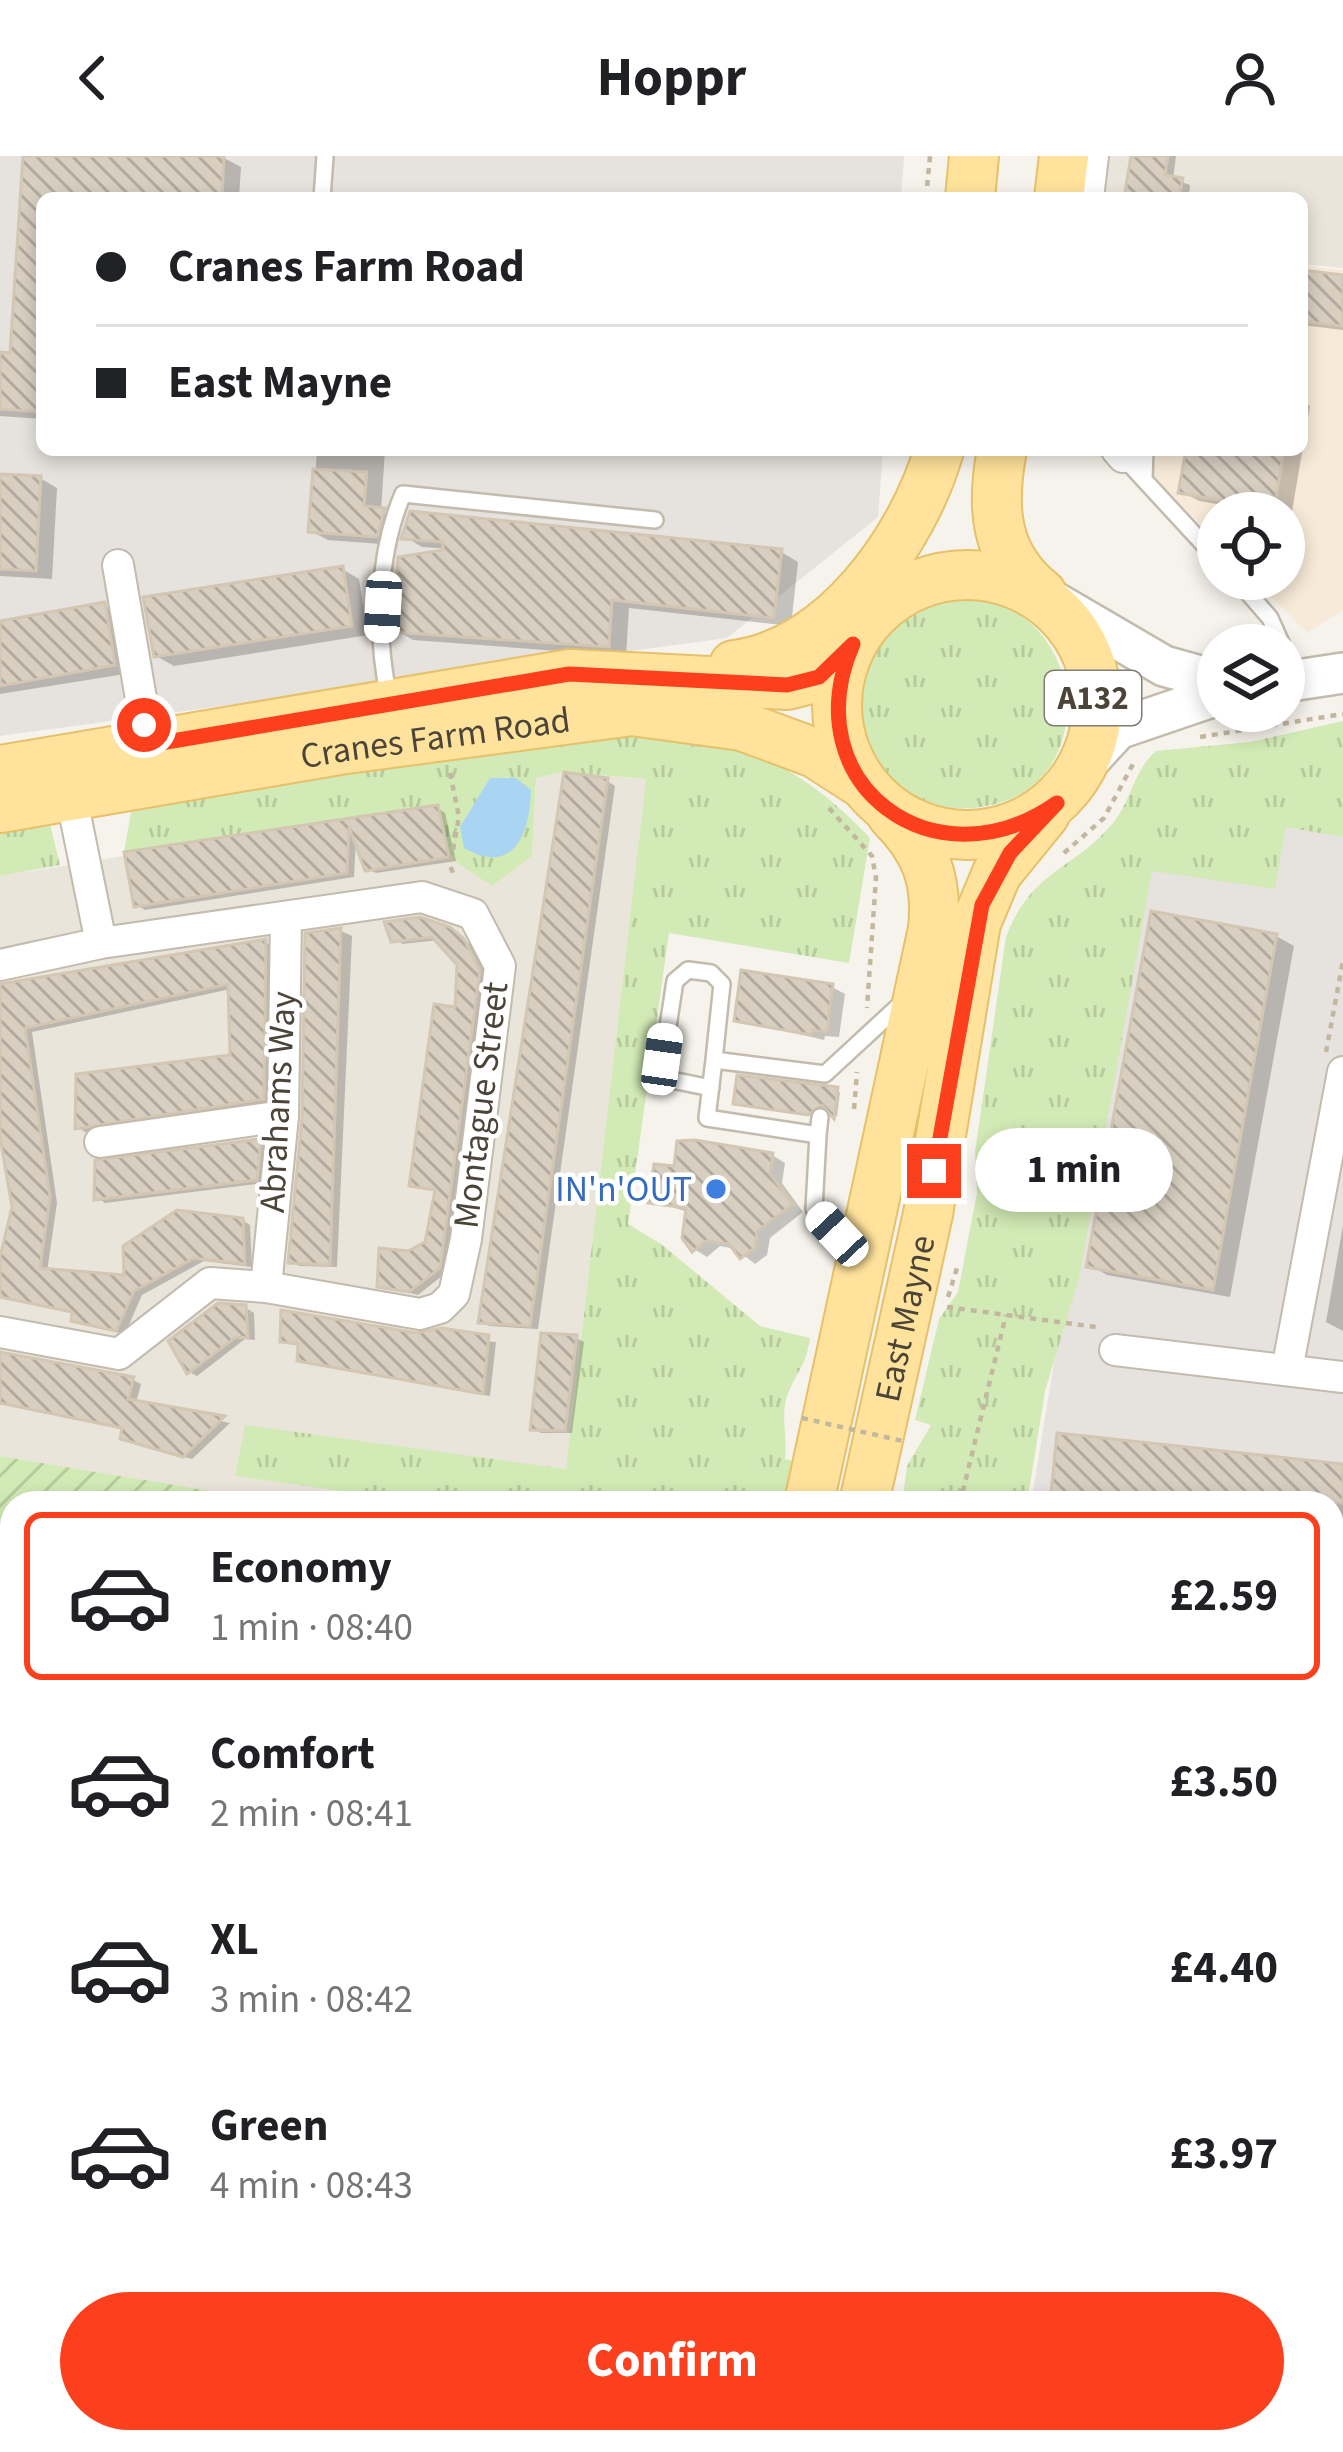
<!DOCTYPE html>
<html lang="en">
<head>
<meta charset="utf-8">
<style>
  body { margin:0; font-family:"Source Sans 3",sans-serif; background:#f2f2f2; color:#202124; height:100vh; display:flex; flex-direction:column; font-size:45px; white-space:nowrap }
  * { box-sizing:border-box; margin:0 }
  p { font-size:39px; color:#757577 }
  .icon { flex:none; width:66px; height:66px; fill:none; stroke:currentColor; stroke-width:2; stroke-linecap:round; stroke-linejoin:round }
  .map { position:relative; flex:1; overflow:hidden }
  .side { position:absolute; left:0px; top:1335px; width:1344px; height:963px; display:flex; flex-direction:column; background:#fff; border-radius:36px 36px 0 0; box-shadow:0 6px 18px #0003 }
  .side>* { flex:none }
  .top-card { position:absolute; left:36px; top:36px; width:1272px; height:264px; border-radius:18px; box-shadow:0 6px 18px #0003; display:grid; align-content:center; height:264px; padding:0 60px; background:#fff }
  .tools { position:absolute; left:1197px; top:336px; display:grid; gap:24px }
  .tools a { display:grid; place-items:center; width:108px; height:108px; border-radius:50%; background:#fff; box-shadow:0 6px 18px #0003; font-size:60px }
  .end { position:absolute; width:54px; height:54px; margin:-27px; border:15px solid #fc3f1d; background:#fff; box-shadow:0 0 0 6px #fff }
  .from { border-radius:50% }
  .bubble { position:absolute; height:84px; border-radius:42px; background:#fff; box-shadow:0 6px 18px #0003; font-size:39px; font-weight:700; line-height:84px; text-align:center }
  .car { position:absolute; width:36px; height:72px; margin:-36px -18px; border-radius:15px; box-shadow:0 0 9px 3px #0007; background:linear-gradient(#fff 24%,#345 0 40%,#fff 0 76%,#345 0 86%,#fff 0) }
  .top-card b { display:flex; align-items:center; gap:42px; height:114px; font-size:45px }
  .top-card b+b { border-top:3px solid #e0e0e0 }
  .top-card i { width:30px; height:30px; background:#202124 }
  ul { padding:21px 0 0; list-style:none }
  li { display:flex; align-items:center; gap:36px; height:168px; margin:0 24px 18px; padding:0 36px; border:6px solid transparent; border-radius:18px }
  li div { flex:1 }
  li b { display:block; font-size:45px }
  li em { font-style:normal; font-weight:700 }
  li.active { border-color:#fc3f1d }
  li>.icon { width:108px; height:108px; stroke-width:1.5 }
  .primary-button { display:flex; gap:24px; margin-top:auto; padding:24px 60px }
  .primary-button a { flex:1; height:138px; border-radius:72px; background:#fc3f1d; color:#fff; font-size:48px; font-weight:700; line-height:138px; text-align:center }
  header { display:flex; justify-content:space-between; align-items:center; height:156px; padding:0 60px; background:#fff; font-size:54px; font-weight:700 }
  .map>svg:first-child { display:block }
</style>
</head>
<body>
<header><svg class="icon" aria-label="back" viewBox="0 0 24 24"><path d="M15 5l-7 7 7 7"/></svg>Hoppr<svg class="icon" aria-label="person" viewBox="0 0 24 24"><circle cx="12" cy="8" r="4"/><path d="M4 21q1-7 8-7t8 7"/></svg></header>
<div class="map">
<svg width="1343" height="2296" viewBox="0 0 1343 2296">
  <defs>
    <pattern id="grass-tufts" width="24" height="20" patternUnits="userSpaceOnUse" patternTransform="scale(3)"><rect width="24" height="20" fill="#d2eab5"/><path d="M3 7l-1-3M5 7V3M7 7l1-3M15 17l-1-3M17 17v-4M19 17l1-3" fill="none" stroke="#b6ca9c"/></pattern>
    <pattern id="forest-firs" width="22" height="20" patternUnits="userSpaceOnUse" patternTransform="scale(3)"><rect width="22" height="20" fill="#d2eab5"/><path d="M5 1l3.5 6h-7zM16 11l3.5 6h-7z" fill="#b6ca9c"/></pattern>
    <pattern id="garden-furrows" width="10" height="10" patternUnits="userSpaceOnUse" patternTransform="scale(3)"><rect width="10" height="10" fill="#d2eab5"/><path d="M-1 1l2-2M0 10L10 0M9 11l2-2" fill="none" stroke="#b6ca9c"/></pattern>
    <pattern id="building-back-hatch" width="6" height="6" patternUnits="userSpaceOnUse" patternTransform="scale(3)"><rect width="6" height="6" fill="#d8cfc1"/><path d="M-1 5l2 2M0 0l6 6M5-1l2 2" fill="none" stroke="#b1aa9e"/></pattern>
  </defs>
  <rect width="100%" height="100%" fill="#f6f3ec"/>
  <path fill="#eae5da" d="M 1101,0 L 1343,0 L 1343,112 L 1302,108 L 1302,42 L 1096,42 Z
    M 564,616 L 646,623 L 566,1313 L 246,1270 L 236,1320 L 426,1347 L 212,1347 L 216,1336 L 0,1300 L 0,720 L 438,649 L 532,700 L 536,622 Z
    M 0,1441 L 12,1444 L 12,1593 L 0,1591 Z
    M 0,1608 L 12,1611 L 12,2286 L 228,2286 L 220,2296 L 0,2296 Z
    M 1332,1624 L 1343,1625 L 1343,2296 L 778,2296 L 778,2286 L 1332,2286 Z"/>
  <path fill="#f7ead8" d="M 1302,110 L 1343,114 L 1343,454 L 1307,477 L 1254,423 L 1284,423 L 1284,357 L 1218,357 L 1218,386 L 1128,294 L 1302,294 Z"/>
  <path fill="#e6e2dd" d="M 0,0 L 904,0 L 901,42 L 42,42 L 42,294 L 883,294 L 878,361 L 727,482 L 0,580 Z
    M 1343,571 L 1343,1480 L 1332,1478 L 1332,1347 L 1031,1347 L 1140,685 Z"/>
  <path fill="url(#grass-tufts)" d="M 949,444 C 960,444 975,442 986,445 C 1093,468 1100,644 971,652 C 936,655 907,640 882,615 C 847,579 860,497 898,466 C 911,456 934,451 949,444 Z
    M 1343,565 L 1343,681 L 1286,671 L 1275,733 L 1152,715 L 1079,1122 L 1045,1235 L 1027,1347 L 902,1347 L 907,1310 L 931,1269 L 915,1264 L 939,1163 L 958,1136 L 977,1037 L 975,996 L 1006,781 C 1032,713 1073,715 1113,667 C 1132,644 1133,615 1156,595 L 1250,586 Z
    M 577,574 C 705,577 779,585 870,682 L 849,807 L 669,777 L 628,1068 L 661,1088 L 760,1170 L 810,1182 C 806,1210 799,1212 789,1235 C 779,1256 788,1280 785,1303 L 802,1307 L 790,1347 L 426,1347 L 235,1320 L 245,1269 L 566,1313 L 646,623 L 564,616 L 536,622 L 532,700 L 492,730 L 449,701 L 437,649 L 124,696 L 132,651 L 339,609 L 491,599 Z
    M 48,660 L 60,709 L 0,720 L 0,668 Z
    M 228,2286 L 404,2286 L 399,2296 L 220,2296 Z"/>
  <path fill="url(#forest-firs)" d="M 534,2286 L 702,2286 L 698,2296 L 530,2296 Z"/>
  <path fill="url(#garden-furrows)" d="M 0,1300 L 217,1336 L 212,1347 L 12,1347 L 12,1444 L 0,1441 Z"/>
  <path fill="#a9d4f2" d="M 490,622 L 516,622 L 531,634 C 530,679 513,720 464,692 L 460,671 Z"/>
  <path fill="#0003" d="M 26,0 L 220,0 L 241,11 L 239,42 L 42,42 L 42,263 L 0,260 L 0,199 L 13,199 Z
    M 1133,0 L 1176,0 L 1173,23 L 1190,29 L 1189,42 L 1124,42 Z
    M 1302,117 L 1343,122 L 1343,174 L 1302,169 Z
    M 1302,245 L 1310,250 L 1291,361 L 1199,345 L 1181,335 L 1189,294 L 1302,294 Z
    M 317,294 L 385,294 L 381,355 L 401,365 L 394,389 L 328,384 L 311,375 Z
    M 0,321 L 40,322 L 57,332 L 52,423 L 0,420 Z
    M 405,381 L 781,396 L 798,406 L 791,470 L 629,452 L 626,500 L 413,484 L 396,474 L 452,393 L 422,391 Z
    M 342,413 L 359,423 L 368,479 L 174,510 L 156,500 Z
    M 104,449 L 121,459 L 131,517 L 0,538 L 0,468 Z
    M 607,625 L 615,630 L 538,1173 L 489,1170 L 482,1166 Z
    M 437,652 L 445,657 L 456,705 L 376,717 L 367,713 L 356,682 L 354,721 L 145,754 L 137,749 L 127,699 Z
    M 388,769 L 459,779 L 472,790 L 487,820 L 447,1116 L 418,1139 L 380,1129 L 427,1088 L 438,1035 L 412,1028 L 457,854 L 460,808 L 439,784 L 402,788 Z
    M 341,775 L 352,780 L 337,1111 L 299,1110 L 291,1105 L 305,962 L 308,780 Z
    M 1276,780 L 1294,790 L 1230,1141 L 1107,1119 L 1090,1109 Z
    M 266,786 L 273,791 L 271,946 L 85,976 L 78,971 L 233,901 L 231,833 L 32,876 L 57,1047 L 47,1116 L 127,1122 L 242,1064 L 250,1069 L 252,1111 L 204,1105 L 142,1139 L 125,1178 L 82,1168 L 75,1157 L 0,1141 L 0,1114 L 15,1051 L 0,964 L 0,831 Z
    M 832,831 L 845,838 L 839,881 L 825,880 L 824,884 L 737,863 Z
    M 840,936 L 837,961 L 827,949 L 813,959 L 739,948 Z
    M 261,986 L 268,990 L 264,1027 L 105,1047 L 98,1042 Z
    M 772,999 L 785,1007 L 782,1027 L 803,1056 L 770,1082 L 767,1099 L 755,1108 L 736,1093 L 720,1090 L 707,1101 L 694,1093 L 688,1056 L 652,1045 Z
    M 1343,1069 L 1343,1175 L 1326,1166 Z
    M 246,1152 L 254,1157 L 255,1184 L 245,1183 L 197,1220 L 189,1216 Z
    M 417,1180 L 496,1186 L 490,1240 L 308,1208 L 300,1203 L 301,1190 L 283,1184 Z
    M 576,1182 L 584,1186 L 572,1277 L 541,1277 L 533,1272 Z
    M 0,1196 L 133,1224 L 141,1228 L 136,1247 L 230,1267 L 192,1303 L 131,1286 L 123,1282 L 125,1274 L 0,1248 Z
    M 1343,1311 L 1343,1435 L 1332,1434 L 1332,1347 L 1053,1347 Z
    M 8,1531 L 12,1532 L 12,1579 L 0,1577 L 0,1550 L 5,1551 Z
    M 1332,1672 L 1340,1677 L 1332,1774 Z
    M 3,1693 L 12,1696 L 12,1783 L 4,1809 Z
    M 3,2005 L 12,2010 L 12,2069 L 0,2090 Z
    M 10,2202 L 12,2203 L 12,2234 L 0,2225 Z
    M 1332,2224 L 1343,2239 L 1343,2296 L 1322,2296 L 1316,2286 L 1332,2286 Z
    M 81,2286 L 125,2286 L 137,2295 L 94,2296 Z
    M 962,2286 L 1121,2286 L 1125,2296 L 962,2296 Z"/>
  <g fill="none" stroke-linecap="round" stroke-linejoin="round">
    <path stroke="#a9d4f2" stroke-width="8" d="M 1332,1581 L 1343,1583
      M 544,2296 L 550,2286"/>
  </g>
  <path fill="url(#building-back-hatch)" stroke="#d3c7b4" stroke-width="3" d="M 23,0 L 224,0 L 222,42 L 42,42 L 42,256 L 0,253 L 0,196 L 10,197 Z
    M 1131,0 L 1168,0 L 1165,19 L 1183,22 L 1179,42 L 1124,42 Z
    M 1302,114 L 1343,119 L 1343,170 L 1302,165 Z
    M 1186,294 L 1284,294 L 1274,353 L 1178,337 Z
    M 313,313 L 367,316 L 364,350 L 385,352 L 377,381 L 308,376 Z
    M 0,318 L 41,320 L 36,415 L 0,413 Z
    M 410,355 L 782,393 L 774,462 L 612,444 L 609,491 L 393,476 L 398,401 L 443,394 L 443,386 L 401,383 Z
    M 343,410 L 352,470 L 154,501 L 143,441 Z
    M 105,446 L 115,509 L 0,530 L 0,465 Z
    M 564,616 L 608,622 L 530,1170 L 478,1167 Z
    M 438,649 L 449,701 L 365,715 L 349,671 L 347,717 L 134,751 L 124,696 Z
    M 1151,755 L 1277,778 L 1213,1134 L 1086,1111 Z
    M 420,761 L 450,771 L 464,783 L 480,814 L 440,1112 L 409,1136 L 377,1131 L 379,1092 L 408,1095 L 425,1086 L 435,1034 L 409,1030 L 434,848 L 455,851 L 457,809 L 432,781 L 391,786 L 384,766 Z
    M 341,772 L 330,1109 L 288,1107 L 302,962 L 305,777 Z
    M 266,783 L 264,943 L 75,973 L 76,918 L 230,899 L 228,828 L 25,872 L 50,1041 L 40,1112 L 124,1119 L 123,1090 L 177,1054 L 243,1062 L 245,1108 L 194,1102 L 134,1135 L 116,1175 L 71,1165 L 72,1156 L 0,1141 L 0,1101 L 12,1051 L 0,981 L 0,828 Z
    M 741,814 L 833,828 L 827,876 L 812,874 L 811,879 L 734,865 Z
    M 737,919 L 838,931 L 834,963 L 822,949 L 808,959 L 733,948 Z
    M 261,983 L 257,1024 L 94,1044 L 95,1004 Z
    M 695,984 L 773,997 L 770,1018 L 793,1048 L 757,1075 L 755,1092 L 740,1103 L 729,1088 L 706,1085 L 692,1096 L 682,1082 L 686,1052 L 648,1047 L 654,1008 L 674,1010 L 677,985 Z
    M 218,1147 L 246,1149 L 248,1182 L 236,1181 L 187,1218 L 168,1185 Z
    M 281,1154 L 417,1177 L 441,1172 L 489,1179 L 483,1238 L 297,1205 L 298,1188 L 280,1186 Z
    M 541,1177 L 577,1179 L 565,1275 L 530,1274 Z
    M 0,1196 L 134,1221 L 128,1243 L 225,1260 L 183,1301 L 120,1283 L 122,1272 L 0,1247 Z
    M 1057,1277 L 1343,1308 L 1343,1347 L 1050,1347 Z"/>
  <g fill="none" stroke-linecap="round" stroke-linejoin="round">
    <defs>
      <path id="service" d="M 322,42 L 325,0
        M 1123,301 L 1218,404
        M 1144,323 L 1145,294
        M 1236,423 L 1270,462 L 1282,489
        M 389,542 C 375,477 377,399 403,338 L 655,364
        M 711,932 L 667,923 L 663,903 L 675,825 L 688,814 L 711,817 L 722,828 L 714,904
        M 818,979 L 820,961
        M 846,1102 L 837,1078 L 814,1053 L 818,979 L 707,962 L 714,904 L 825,918 L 903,846"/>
      <path id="minor" d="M 1088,42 L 1093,0
        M 1117,294 L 1123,301
        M 118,409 L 149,589
        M 71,639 L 101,787
        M 0,809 L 101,787 L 422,741 L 473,758 L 500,810 L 466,1083 L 454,1138 L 440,1152 L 420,1158 L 266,1131 L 210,1127 L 119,1198 L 0,1176
        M 100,986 L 283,960
        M 266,1131 L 283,960 L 286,761
        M 1115,1194 L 1343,1221
        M 1287,1214 L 1343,916
        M 0,1624 L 12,1627
        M 1332,1646 L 1343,1647
        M 0,1924 L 12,1892
        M 1332,2001 L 1343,1962
        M 1332,2172 L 1343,2181
        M 0,2284 L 16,2296
        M 819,2286 L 882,2286
        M 918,2286 L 920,2296
        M 1150,2286 L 1156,2296"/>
      <path id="tertiary" d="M 1046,441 L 1164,510 L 1218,525
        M 1284,526 L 1343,517
        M 1082,612 L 1118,573 L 1218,539
        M 1332,1527 L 1343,1528
        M 750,2296 L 752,2286"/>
      <g id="primary">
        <path d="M 970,42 L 974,0"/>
        <path d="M 1059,42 L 1064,0"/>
        <path d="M 1002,294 C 991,351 994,400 1042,438"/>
        <circle cx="967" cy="549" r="130"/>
        <path d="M 734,509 C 833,497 913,384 939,294"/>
        <path d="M 0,614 L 570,518 L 787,529 L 819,521 L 852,488"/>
        <path id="s1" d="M 0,652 L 339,594 L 632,555 L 742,570 L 815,597 L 860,626"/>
        <path d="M 809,1347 L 933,773 C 938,724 926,693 892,659"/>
        <path id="s2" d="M 864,1347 L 928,1058 L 976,767 L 997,717 L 1045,658"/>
        <path d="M 419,2296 L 425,2286"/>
        <path d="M 482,2296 L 488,2286"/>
      </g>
    </defs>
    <use href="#service" stroke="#c2bbae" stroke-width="20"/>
    <use href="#minor" stroke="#c2bbae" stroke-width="34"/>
    <use href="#tertiary" stroke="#c2bbae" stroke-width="44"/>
    <use href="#primary" stroke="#e6c16a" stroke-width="52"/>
    <path stroke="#c4b79f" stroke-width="4.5" stroke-dasharray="6 6" stroke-linecap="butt" d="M 926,42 L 930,0
      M 1200,581 L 1343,558
      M 450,617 L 459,661 L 450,710 L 455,721
      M 829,652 L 872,700 L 876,722 L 867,852
      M 1064,697 L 1104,662 L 1133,608
      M 1326,896 L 1343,805
      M 854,953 L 857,916
      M 948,1141 L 957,1112
      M 947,1151 L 1096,1171
      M 960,1347 L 1006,1159
      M 0,1586 L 12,1588
      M 1335,1937 L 1343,1908
      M 0,1960 L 12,1953
      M 1332,2050 L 1338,2027
      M 50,2286 L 64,2296
      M 1256,2286 L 1262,2296
      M 203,2296 L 214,2286
      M 351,2296 L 357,2286"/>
    <use href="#service" stroke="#fff" stroke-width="15"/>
    <use href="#minor" stroke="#fff" stroke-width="30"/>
    <use href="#tertiary" stroke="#fff" stroke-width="39"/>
    <use href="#primary" stroke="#ffe39c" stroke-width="48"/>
    <path stroke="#c4b79f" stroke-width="4.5" stroke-dasharray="6 6" stroke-linecap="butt" d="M 802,1262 L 907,1286"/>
  </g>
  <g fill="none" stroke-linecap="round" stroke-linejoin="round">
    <path stroke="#fc3f1d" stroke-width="15" d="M 144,569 L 149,589 L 569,518 L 787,529 L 819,521 L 853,488 C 792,628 935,733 1057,647 L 1010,697 L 982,749 L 934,1015"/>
  </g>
  <circle fill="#3f7fe0" stroke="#fff" stroke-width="4.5" cx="716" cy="1033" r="12"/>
  <g text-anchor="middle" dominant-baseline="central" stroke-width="9" stroke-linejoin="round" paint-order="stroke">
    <rect fill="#fff" stroke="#817c74" stroke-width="3" x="1045" y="515" width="96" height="54" rx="9"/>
    <g font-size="33" font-weight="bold" fill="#4b4439">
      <text x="1093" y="542">A132</text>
    </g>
    <g font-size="36" fill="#4b4439" stroke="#fff">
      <text stroke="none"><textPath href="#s1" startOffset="441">Cranes Farm Road</textPath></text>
      <text transform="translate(278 946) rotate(-87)">Abrahams Way</text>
      <text transform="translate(481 949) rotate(-83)">Montague Street</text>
      <text stroke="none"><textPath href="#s2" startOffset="189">East Mayne</textPath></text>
    </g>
    <g font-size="36" fill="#366cbe" stroke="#fff" text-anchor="end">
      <text x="692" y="1033">IN'n'OUT</text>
    </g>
  </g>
</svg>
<div class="tools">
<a><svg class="icon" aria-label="locate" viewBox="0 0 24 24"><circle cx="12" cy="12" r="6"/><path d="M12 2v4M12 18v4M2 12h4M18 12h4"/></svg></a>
<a><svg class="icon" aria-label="layers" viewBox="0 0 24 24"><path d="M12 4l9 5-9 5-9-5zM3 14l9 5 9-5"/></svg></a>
</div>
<i class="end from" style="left:144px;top:569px"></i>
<i class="end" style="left:934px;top:1015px"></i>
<div class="bubble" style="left:975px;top:972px;width:198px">1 min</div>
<i class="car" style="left:383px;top:451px;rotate:183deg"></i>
<i class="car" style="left:662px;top:903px;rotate:8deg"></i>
<i class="car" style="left:837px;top:1078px;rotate:317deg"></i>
<div class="top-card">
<b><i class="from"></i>Cranes Farm Road</b>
<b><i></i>East Mayne</b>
</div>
<section class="side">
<ul>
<li class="active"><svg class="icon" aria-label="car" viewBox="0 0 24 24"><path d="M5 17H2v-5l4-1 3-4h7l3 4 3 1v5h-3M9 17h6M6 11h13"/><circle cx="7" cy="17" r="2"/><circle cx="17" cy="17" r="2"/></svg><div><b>Economy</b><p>1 min · 08:40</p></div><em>£2.59</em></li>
<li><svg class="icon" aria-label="car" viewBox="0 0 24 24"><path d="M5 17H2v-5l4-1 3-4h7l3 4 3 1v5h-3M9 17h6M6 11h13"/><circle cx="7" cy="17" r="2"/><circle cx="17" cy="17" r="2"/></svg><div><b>Comfort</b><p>2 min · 08:41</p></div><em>£3.50</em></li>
<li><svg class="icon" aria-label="car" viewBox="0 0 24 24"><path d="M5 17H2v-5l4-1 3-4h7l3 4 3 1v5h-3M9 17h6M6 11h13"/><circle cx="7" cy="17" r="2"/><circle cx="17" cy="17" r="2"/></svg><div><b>XL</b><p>3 min · 08:42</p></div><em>£4.40</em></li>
<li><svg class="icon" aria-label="car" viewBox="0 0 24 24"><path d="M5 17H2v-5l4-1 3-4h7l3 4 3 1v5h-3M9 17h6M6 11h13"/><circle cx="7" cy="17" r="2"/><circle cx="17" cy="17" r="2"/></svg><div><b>Green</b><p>4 min · 08:43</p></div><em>£3.97</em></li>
</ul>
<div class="primary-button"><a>Confirm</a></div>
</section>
</div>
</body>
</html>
